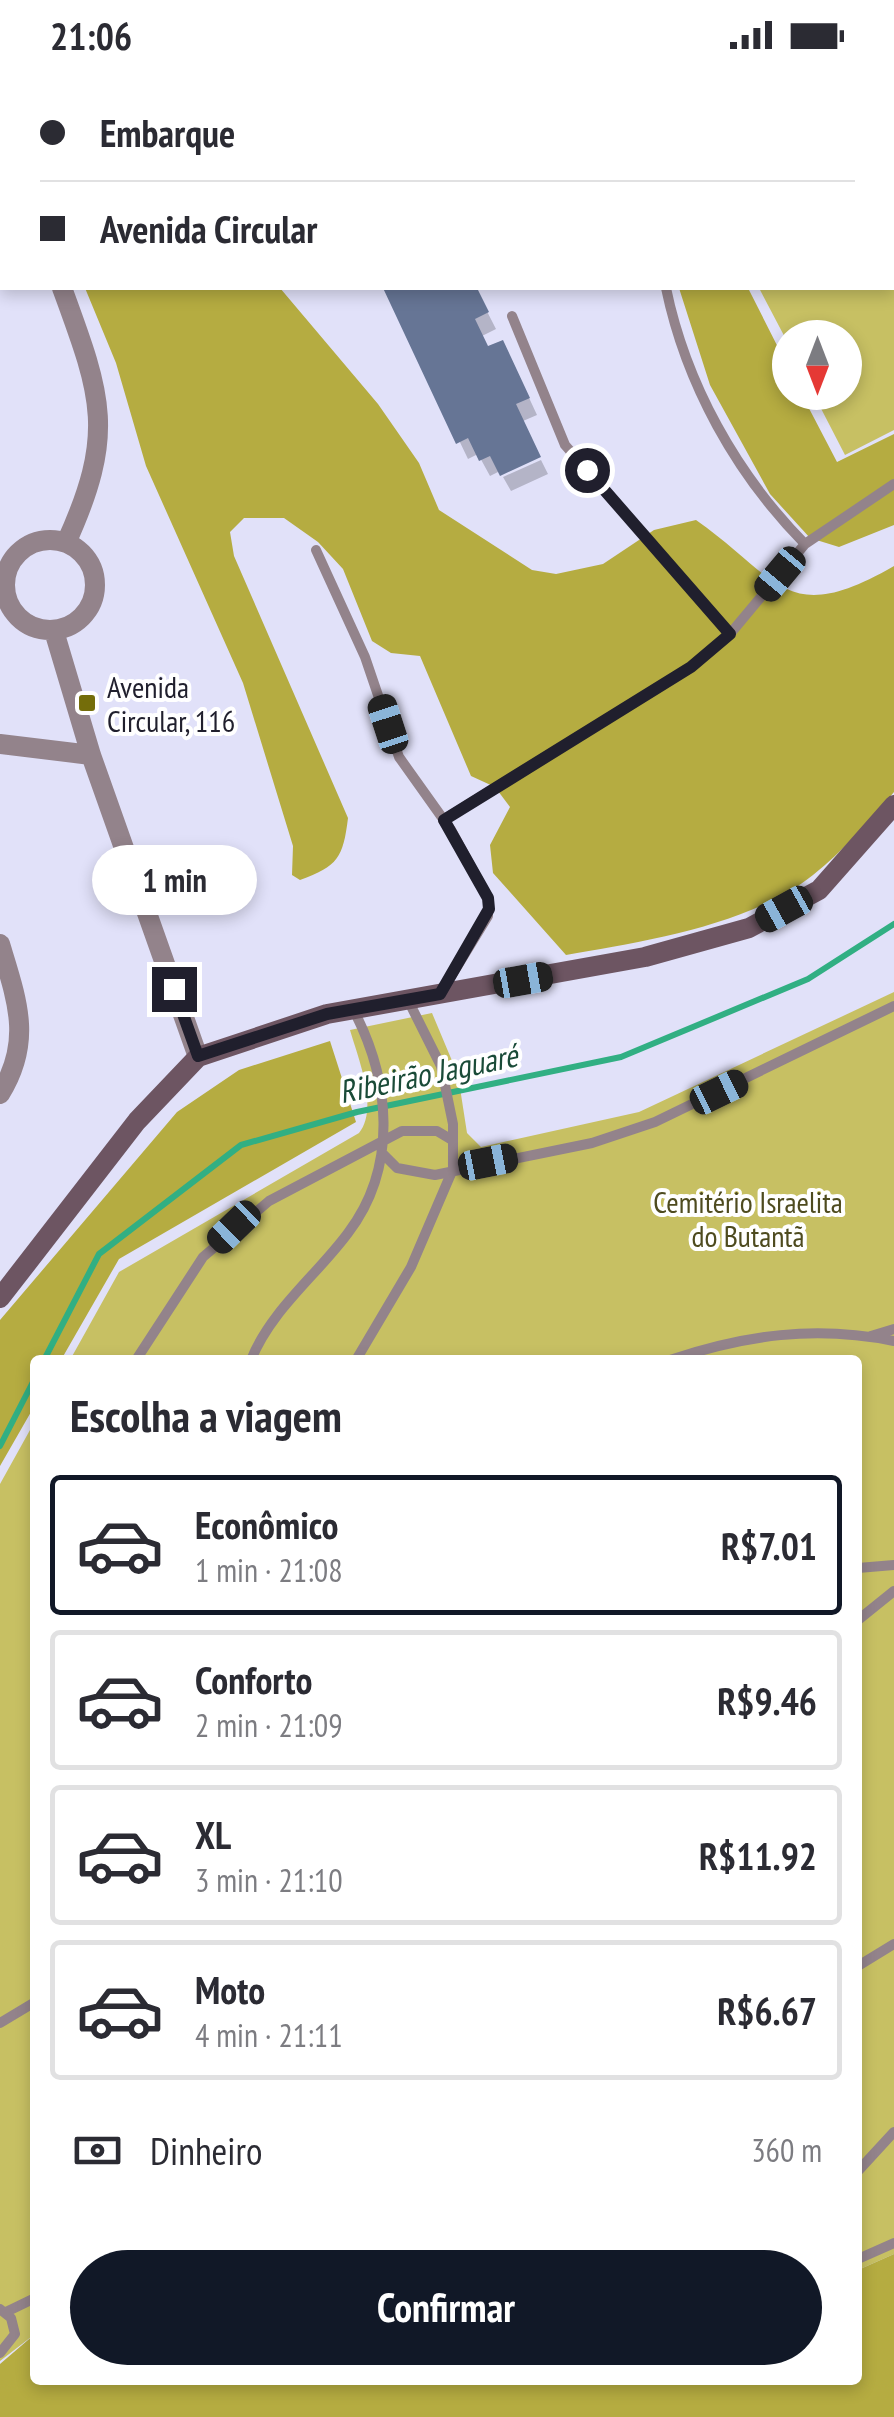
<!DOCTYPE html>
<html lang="pt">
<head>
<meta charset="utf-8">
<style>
  body { margin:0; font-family:"PT Sans Narrow",sans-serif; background:#f7f7f7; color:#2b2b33; height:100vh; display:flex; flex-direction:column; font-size:38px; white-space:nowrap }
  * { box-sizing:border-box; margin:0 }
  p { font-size:32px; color:#7c7c81 }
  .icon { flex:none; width:55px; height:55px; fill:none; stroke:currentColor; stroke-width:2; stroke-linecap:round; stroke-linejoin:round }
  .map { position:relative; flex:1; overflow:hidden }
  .sheet { position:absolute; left:30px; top:1285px; width:832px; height:1030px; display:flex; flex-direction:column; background:#fff; border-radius:10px; box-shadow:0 5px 15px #0003 }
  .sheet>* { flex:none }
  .top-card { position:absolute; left:0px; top:0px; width:895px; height:220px; box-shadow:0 5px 15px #0003; display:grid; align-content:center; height:220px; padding:0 40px; background:#fff }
  .needle { width:65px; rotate:180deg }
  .fabs { position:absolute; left:772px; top:250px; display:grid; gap:20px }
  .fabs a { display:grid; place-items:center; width:90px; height:90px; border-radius:50%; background:#fff; box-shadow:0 5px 15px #0003; font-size:50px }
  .end { position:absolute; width:45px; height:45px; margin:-22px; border:12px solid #201f2d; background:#fff; box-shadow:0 0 0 5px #fff }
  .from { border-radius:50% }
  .bubble { position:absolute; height:70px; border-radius:35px; background:#fff; box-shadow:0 5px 15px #0003; font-size:32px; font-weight:700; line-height:70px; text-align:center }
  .car { position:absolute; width:30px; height:60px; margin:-30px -15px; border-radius:12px; box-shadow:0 0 8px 2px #0007; background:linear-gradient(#222 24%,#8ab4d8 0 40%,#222 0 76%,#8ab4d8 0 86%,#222 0) }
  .top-card b { display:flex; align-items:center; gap:35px; height:95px; font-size:38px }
  .top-card b+b { border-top:2px solid #e1e1e2 }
  .top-card i { width:25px; height:25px; background:#2b2b33 }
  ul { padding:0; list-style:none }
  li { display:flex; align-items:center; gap:30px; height:140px; margin:0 20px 15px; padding:0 20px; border:5px solid #e1e1e2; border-radius:10px }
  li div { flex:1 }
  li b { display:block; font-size:38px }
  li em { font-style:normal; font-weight:700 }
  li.on { border-color:#111827 }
  li>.icon { width:90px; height:90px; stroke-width:1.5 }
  h2 { padding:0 40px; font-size:45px; line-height:120px }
  .pay { display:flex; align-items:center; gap:25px; height:110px; padding:0 40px; font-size:38px }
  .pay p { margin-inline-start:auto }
  .button { display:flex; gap:20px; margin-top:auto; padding:20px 40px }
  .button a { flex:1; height:115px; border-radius:60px; background:#111827; color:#fff; font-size:40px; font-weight:700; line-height:115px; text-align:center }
  .status { display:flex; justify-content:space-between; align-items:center; height:70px; padding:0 50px; background:#fff; direction:ltr }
  .status svg { height:28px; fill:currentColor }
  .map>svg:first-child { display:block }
</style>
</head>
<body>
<div class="status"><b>21:06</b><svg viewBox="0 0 49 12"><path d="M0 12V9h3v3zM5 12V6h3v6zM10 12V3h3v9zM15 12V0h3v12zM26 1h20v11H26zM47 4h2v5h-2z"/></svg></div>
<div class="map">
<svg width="894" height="2347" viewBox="0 0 894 2347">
  <rect width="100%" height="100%" fill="#e1e1f9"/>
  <path fill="#c7c063" d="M 894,57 L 894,360 L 845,385 L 813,323 L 845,322 L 845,268 L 790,268 L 790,277 L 759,218 L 892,218 Z
    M 894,922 L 894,2184 L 858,2200 L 858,1290 L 70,1290 L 119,1202 L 359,1063 C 379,1038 358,988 350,960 L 432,943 L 458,1005 L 467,1063 L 481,1077 L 639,1042 Z
    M 35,1351 L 35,2264 L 0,2291 L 0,1414 Z"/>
  <path fill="#b5ac41" d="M 0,0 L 259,0 L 259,2 L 2,2 L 2,15 Z
    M 85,218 L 280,218 L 378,334 L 419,393 L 439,440 L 532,500 L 556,504 L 603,494 L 654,460 L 696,450 C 779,508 785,559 894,496 L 894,722 C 870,751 843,781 813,805 C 751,855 642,872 566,885 L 493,803 L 490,775 L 510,737 L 495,717 L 471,706 L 420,586 L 391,583 L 372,571 L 343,499 L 318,472 L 284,448 L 244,448 L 230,462 L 234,486 L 348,748 C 343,788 338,796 300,810 L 292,805 L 293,776 L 243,613 L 146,396 L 116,293 Z
    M 679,218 L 748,218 L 790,301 L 790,322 L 801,323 L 837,392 L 894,364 L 894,455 L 839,477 L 810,468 L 770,424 L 710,315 Z
    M 330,971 L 356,1052 L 119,1189 L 61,1290 L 35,1290 L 35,1335 L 0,1396 L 0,1250 L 177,1042 L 239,1000 Z
    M 894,2184 L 894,2347 L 0,2347 L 0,2294 L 35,2264 L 35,2310 L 858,2310 L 858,2200 Z"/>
  <path fill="#0003" d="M 328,0 L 389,0 L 390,2 L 329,2 Z
    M 386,218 L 475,218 L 496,259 L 482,266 L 488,279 L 511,289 L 537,345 L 523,351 L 500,401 L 490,406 L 478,384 L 468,389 Z
    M 541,390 L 548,404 L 511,421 L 503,407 Z"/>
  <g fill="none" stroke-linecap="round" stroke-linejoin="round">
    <path stroke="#31af83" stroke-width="6" d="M 44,1290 L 99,1184 L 241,1075 L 357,1042 L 621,987 L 808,909 L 894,854
      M 0,1376 L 35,1308"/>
  </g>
  <path fill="#667595" d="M 383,218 L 477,218 L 489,242 L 475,249 L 488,276 L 503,270 L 530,328 L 516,334 L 541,387 L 500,406 L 490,386 L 479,391 L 468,368 L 456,374 Z"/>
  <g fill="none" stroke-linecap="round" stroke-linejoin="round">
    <path stroke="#93838b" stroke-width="10" d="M 455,0 L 456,2
      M 674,2 L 679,0
      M 666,218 C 686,314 736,404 805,474 L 894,414
      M 316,480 L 365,587 L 399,687 L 451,760 L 488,828 L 488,846 L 441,923
      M 730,564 L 805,474
      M 443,750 L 691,597 L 730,564 L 565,375 L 512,246
      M 383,1084 L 397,1098 L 435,1105 L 592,1073 L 655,1052 L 894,936
      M 871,1266 L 894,1259
      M 136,1290 L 203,1187 L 269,1131 L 402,1061 L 437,1061 L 452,1070
      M 251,1290 C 271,1240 317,1205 348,1163 C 399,1096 390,1009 353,939
      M 356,1290 L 411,1197 L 453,1099 L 453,1054 L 441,996 L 408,930
      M 670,1290 C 745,1265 815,1255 894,1271
      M 858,1498 L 894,1495
      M 858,1550 L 894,1521
      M 858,1896 L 894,1874
      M 0,1953 L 35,1932
      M 858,2101 L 894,2062
      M 858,2189 L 894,2173
      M 0,2239 L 11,2248 L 15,2264 L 0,2283
      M 6,2242 L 35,2228"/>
    <path stroke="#93838b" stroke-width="20" d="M 0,61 L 2,67
      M 62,218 C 102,327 116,363 66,473
      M5 515a45 45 0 1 1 90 0a45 45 0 1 1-90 0Z
      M 54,561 L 91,685 L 198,987
      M 0,674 L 91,685
      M 0,874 C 17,930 33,971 0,1024"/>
    <path stroke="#6d5562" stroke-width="20" d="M 0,1228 L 137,1051 L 198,987 L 327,944 L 645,887 L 749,858 L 819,820 L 894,735"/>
  </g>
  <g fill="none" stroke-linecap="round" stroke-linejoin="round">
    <path stroke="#201f2d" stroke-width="12" d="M 174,919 L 198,986 L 327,944 L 440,924 L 489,839 L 488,828 L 444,750 L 691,597 L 730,564 L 587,400"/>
  </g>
  <rect fill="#746d0a" stroke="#fff" stroke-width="4" x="77" y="623" width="20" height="20" rx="5"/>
  <g text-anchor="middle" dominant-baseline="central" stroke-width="8" stroke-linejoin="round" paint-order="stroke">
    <g font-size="30" fill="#201f2d" stroke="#fff" text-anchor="start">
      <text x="107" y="616">Avenida<tspan x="107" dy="34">Circular, 116</tspan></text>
    </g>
    <g font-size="30" fill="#4e4b1f" stroke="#fff">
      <text x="748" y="1131">Cemitério Israelita<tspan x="748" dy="34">do Butantã</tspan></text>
    </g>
    <g font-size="32" font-style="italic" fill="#1a4b38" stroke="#fff">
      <text transform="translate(428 1003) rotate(-12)">Ribeirão Jaguaré</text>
    </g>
  </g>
</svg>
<div class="fabs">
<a><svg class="needle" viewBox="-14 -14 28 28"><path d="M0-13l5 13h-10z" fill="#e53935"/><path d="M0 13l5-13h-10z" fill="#7c7c81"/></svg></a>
</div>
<i class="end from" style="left:587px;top:400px"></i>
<i class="end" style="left:174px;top:919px"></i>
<div class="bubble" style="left:92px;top:775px;width:165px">1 min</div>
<i class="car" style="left:780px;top:504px;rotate:220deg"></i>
<i class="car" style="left:388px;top:654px;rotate:342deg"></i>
<i class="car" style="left:784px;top:839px;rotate:241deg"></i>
<i class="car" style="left:523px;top:910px;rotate:80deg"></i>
<i class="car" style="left:719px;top:1022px;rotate:64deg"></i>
<i class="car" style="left:488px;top:1092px;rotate:79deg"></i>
<i class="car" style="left:234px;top:1157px;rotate:226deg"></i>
<div class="top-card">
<b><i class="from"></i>Embarque</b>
<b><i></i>Avenida Circular</b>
</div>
<section class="sheet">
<h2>Escolha a viagem</h2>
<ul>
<li class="on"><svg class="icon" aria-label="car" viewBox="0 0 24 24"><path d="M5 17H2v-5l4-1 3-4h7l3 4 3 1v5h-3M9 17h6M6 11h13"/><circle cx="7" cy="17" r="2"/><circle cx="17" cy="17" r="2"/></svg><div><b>Econômico</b><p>1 min · 21:08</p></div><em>R$7.01</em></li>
<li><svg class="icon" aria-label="car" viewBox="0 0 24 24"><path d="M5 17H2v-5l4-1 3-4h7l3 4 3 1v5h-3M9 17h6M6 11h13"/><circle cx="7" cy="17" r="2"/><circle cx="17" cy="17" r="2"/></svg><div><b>Conforto</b><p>2 min · 21:09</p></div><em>R$9.46</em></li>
<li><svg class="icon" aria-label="car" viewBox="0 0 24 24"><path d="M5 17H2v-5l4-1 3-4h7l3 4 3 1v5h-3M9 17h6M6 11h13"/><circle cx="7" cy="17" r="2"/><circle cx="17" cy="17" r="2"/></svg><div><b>XL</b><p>3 min · 21:10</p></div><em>R$11.92</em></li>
<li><svg class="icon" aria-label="car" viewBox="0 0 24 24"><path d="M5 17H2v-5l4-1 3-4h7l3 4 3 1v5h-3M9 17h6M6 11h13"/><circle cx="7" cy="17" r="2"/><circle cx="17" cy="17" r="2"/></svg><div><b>Moto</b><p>4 min · 21:11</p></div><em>R$6.67</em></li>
</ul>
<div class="pay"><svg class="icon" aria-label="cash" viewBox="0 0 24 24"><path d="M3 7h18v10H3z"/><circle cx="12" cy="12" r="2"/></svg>Dinheiro<p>360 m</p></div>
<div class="button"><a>Confirmar</a></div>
</section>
</div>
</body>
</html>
